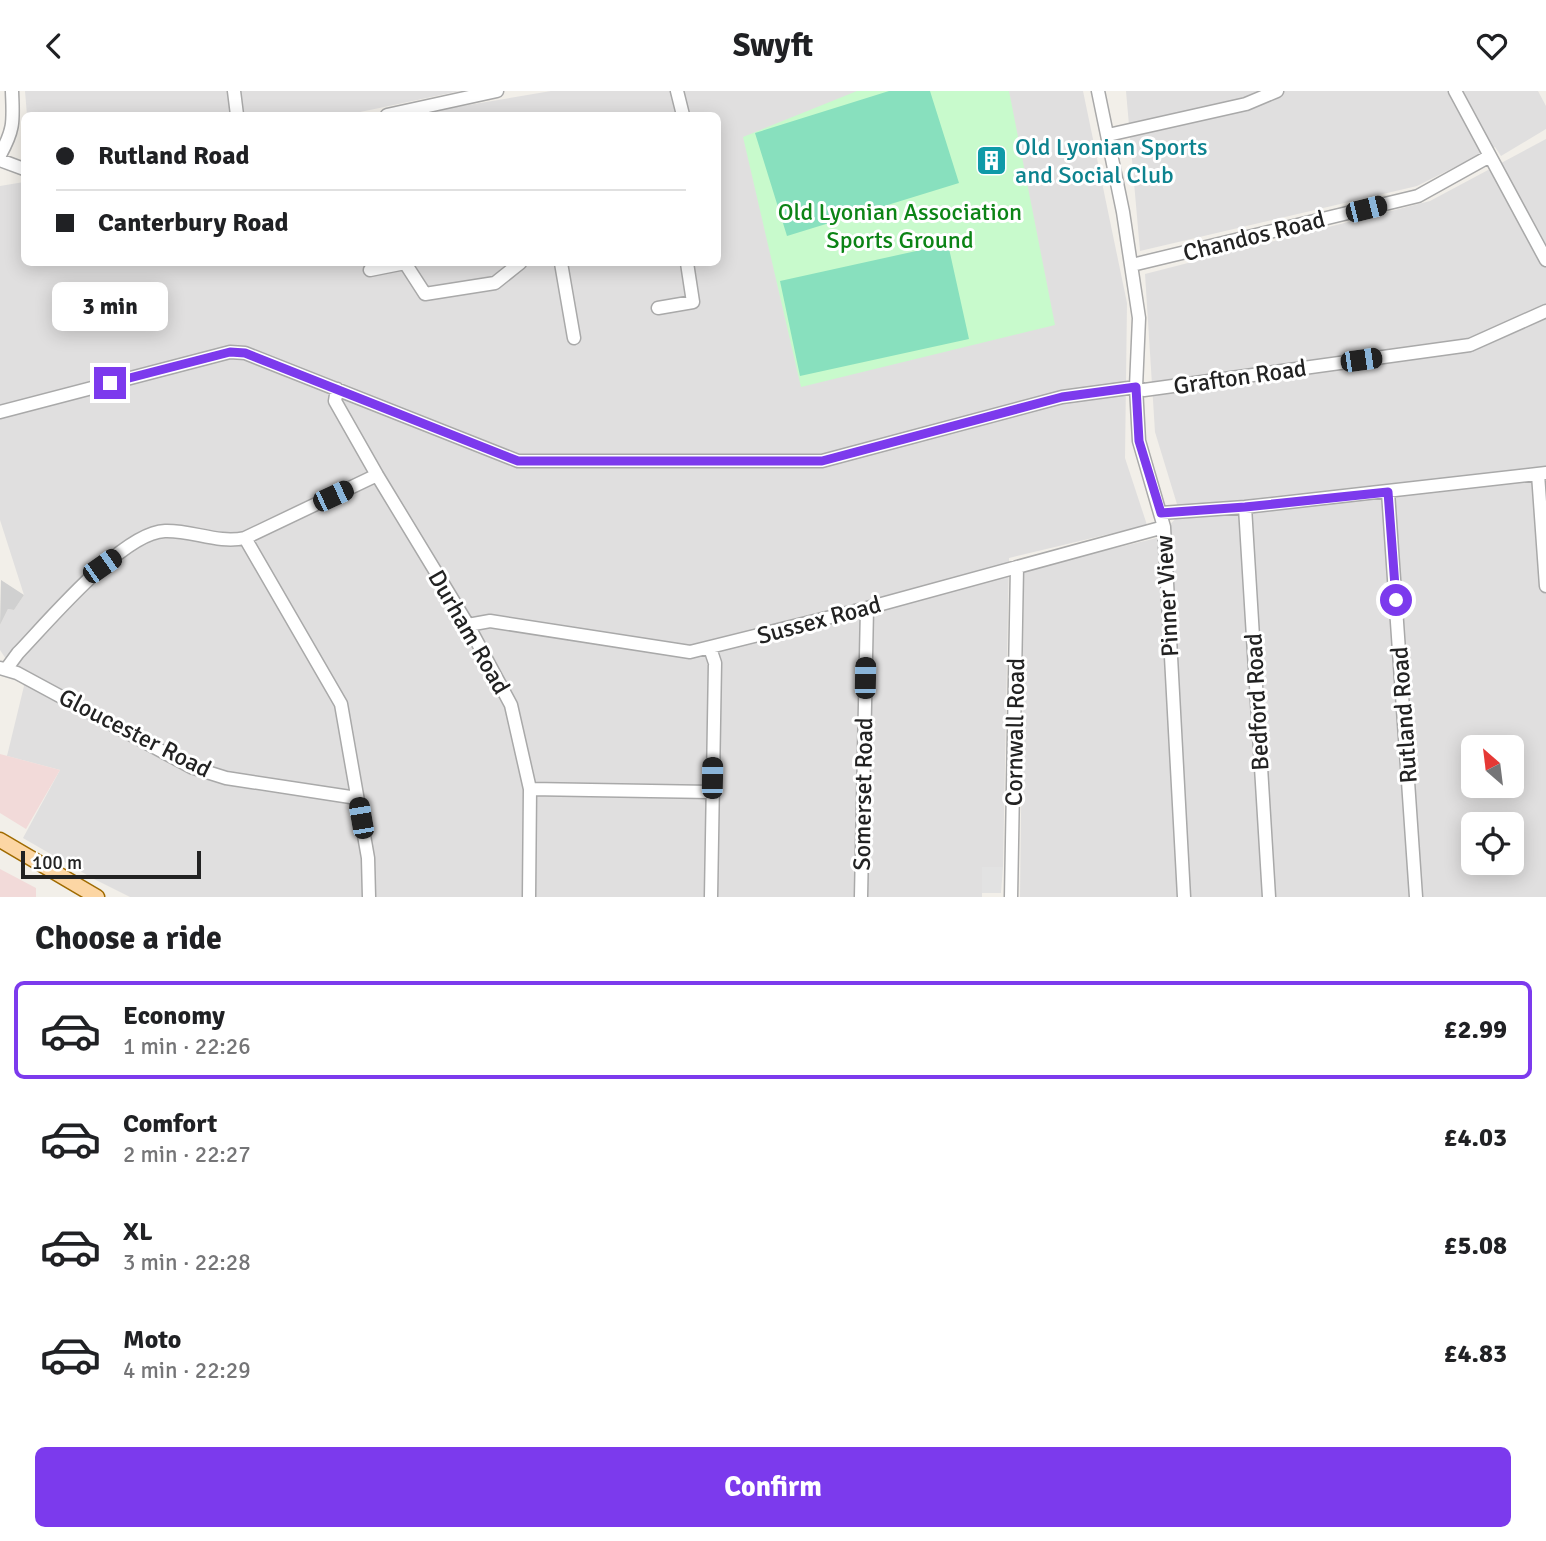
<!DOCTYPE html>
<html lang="en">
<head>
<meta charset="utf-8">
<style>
  body { margin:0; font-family:Signika,sans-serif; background:#f2f2f2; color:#202124; height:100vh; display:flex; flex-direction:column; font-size:26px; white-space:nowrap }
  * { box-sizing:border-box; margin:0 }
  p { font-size:23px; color:#757577 }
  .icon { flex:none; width:38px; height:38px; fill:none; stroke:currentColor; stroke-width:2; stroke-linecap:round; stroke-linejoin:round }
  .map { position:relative; height:806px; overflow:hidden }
  .details { display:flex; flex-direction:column; background:#fff; flex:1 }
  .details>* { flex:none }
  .banner { position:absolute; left:21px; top:21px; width:700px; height:154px; border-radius:10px; box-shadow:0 4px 18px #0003; display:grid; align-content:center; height:154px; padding:0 35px; background:#fff }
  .needle { width:46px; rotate:332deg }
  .fabs { position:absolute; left:1461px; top:644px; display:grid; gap:14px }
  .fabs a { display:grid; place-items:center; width:63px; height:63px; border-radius:10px; background:#fff; box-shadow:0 4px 18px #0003; font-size:35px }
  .scale { position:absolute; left:21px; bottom:18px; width:180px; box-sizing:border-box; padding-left:7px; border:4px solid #222; border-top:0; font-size:19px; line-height:24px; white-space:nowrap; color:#222; -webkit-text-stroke:5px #fff; paint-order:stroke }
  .end { position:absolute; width:32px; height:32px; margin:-16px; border:9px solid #7c3aed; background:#fff; box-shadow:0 0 0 4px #fff }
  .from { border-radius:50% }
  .bubble { position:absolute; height:49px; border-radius:10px; background:#fff; box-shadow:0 4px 18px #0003; font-size:23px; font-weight:700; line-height:49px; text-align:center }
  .car { position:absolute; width:21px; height:42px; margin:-21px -10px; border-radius:9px; box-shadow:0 0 5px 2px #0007; background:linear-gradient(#222 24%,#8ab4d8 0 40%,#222 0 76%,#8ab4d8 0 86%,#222 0) }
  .banner b { display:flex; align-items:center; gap:24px; height:66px; font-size:26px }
  .banner b+b { border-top:2px solid #e0e0e0 }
  .banner i { width:18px; height:18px; background:#202124 }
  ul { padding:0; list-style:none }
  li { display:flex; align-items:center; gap:21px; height:98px; margin:0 14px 10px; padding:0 21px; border:4px solid transparent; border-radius:10px }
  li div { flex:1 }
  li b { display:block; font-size:26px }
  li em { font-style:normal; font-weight:700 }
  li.selected { border-color:#7c3aed }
  li>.icon { width:63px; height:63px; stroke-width:1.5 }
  h2 { padding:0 35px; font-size:32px; line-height:84px }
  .primary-button { display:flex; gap:14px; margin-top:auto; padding:14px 35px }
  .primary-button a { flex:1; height:80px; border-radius:10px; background:#7c3aed; color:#fff; font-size:28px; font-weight:700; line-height:80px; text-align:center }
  header { display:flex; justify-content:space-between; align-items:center; height:91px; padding:0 35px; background:#fff; font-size:32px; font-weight:700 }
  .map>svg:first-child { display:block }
</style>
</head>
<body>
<header><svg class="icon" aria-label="back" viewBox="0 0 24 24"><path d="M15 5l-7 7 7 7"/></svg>Swyft<svg class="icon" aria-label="heart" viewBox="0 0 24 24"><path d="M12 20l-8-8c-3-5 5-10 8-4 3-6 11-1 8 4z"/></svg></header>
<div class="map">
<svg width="1546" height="806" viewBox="0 0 1546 806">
  <rect width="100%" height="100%" fill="#f2efe9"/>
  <path fill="#e0dfdf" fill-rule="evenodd" d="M 25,0 L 460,0 L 346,24 L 27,24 Z
    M 551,0 L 1083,0 L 1127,212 L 1125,367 L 1147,434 L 1009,467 L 1003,776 L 982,776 L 982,806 L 130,806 L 92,787 L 23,747 L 60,679 L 7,665 L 24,595 L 0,559 L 0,534 L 8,518 L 14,519 L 24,504 L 0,429 L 0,95 L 24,91 L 24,172 L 718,172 L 718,24 L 409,24 Z
    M 1126,0 L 1538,0 L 1546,15 L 1546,38 L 1501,65 L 1495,56 L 1417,95 L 1140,160 Z
    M 1546,48 L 1546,806 L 1020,806 L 1024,479 L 1157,447 L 1180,423 L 1155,341 L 1145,183 L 1430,110 ZM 1474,656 L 1512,656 L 1512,695 L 1474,695 ZM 1474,733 L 1512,733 L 1512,772 L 1474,772 Z"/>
  <path fill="#f2dad9" d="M 0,663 L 60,679 L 26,738 L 0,722 Z
    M 0,778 L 36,797 L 36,806 L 0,806 Z"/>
  <path fill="#d0d0d0" d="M 1,489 L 24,504 L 14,519 L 8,518 L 0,534 Z"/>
  <path fill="#c8facc" d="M 857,0 L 1009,0 L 1055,234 L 801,296 L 743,46 Z"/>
  <path fill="#88e0be" d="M 889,0 L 930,0 L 959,92 L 787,145 L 755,42 Z
    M 948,153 L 969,248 L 800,285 L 780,190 Z"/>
  <path fill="#e2e2e2" d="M 982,776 L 1003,776 L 1001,802 L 982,802 Z"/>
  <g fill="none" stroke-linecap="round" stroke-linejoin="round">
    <defs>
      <path id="minor" d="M 234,0 L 237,24
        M 677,0 L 683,24
        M 1098,0 L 1123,121 L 1139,227 L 1136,296 L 1139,350 L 1164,436 L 1184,806
        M 1455,0 L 1546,169
        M 387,24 L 497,0
        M 1108,44 L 1246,13 L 1277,0
        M 0,64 C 15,37 13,29 12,0
        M 0,69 L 24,78
        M 561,172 L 574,247
        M 1132,174 L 1418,105 L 1490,65
        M 370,179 L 405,172 L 425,203 L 495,192 L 520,172
        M 658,217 L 693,211 L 687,172
        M 337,298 L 335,310 L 377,384 L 468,534 L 511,614 L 530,698 L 529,806
        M 0,321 L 230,261 L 245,262 L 518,370 L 822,370 L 1062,306 L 1136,296 L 1144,299 L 1470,254 L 1546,220
        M 1538,383 L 1546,495
        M 1388,401 L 1416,806
        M 1245,416 L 1269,806
        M 1161,422 L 1245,416 L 1546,382
        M 245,447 L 341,613 L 368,767 L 369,806
        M 468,534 L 490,530 L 690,561 L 867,517 L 1164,436
        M 710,557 L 715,572 L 711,806
        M 0,577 L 17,582 L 191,676 L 226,687 L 357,707
        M 7,577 L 18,562 C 47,532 123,441 165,440 C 192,439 218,453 245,447 L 377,384
        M 530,698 L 711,701
        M 861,806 L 867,517
        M 1011,806 L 1017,476"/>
      <path id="major" d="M 0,749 L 97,806"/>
    </defs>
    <use href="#minor" stroke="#a9a9a9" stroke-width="15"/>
    <use href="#major" stroke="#a06b00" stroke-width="17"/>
    <use href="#minor" stroke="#fff" stroke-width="12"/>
    <use href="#major" stroke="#fcd6a4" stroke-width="14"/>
  </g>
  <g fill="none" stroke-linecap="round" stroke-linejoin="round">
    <path stroke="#7c3aed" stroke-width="9" d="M 110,292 L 230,261 L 245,262 L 518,370 L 822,370 L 1062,306 L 1136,296 L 1139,350 L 1161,422 L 1245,416 L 1388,401 L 1396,509"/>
  </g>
  <defs>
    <symbol id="building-square" viewBox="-11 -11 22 22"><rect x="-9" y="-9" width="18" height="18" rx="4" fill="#0f9aa8" stroke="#fff"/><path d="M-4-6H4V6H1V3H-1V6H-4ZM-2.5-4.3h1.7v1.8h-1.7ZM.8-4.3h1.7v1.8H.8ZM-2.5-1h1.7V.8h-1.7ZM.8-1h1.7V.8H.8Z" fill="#fff"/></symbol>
  </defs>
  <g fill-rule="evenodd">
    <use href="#building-square" x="974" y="52" width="35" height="35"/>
  </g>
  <g text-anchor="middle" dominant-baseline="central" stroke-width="6" stroke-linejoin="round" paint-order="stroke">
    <g font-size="24" fill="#0d838f" stroke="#fff" text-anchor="start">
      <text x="1015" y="56">Old Lyonian Sports<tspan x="1015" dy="28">and Social Club</tspan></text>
    </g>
    <g font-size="24" fill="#0c8416" stroke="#fff">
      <text x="900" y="121">Old Lyonian Association<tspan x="900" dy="28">Sports Ground</tspan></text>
    </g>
    <g font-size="24" fill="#222" stroke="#fff">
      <text transform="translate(1254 145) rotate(-14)">Chandos Road</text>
      <text transform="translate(1240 286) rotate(-8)">Grafton Road</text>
      <text transform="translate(1167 505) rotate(-93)">Pinner View</text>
      <text transform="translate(819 529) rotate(-15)">Sussex Road</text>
      <text transform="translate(469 541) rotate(60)">Durham Road</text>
      <text transform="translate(1257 611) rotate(-93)">Bedford Road</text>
      <text transform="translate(1404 624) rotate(-94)">Rutland Road</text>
      <text transform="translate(1015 641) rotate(-89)">Cornwall Road</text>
      <text transform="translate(135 642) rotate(27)">Gloucester Road</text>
      <text transform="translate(863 703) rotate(-89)">Somerset Road</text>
    </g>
  </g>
</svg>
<div class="fabs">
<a><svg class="needle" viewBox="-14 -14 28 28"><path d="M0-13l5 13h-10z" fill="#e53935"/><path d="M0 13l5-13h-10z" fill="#757577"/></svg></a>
<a><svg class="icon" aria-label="locate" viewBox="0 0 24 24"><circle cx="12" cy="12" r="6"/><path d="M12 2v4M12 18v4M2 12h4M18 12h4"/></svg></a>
</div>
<div class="scale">100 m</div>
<i class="end from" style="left:1396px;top:509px"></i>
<i class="end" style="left:110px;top:292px"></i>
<div class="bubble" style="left:52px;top:191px;width:116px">3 min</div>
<i class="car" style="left:1366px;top:118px;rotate:76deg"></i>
<i class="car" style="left:1361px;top:269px;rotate:82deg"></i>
<i class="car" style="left:333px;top:405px;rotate:65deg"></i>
<i class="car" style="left:102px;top:475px;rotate:55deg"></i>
<i class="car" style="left:865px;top:587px;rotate:1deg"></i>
<i class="car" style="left:712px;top:687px;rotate:1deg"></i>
<i class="car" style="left:361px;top:727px;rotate:350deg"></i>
<div class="banner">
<b><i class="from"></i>Rutland Road</b>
<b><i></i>Canterbury Road</b>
</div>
</div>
<section class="details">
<h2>Choose a ride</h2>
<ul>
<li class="selected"><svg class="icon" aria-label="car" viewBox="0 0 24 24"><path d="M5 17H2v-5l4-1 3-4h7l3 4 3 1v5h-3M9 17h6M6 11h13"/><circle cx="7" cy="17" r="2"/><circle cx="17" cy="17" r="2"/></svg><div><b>Economy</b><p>1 min · 22:26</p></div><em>£2.99</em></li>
<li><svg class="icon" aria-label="car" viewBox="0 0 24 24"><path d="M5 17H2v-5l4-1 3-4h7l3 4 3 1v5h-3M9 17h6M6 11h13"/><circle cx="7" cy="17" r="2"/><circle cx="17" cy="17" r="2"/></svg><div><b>Comfort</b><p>2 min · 22:27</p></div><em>£4.03</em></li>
<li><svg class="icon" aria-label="car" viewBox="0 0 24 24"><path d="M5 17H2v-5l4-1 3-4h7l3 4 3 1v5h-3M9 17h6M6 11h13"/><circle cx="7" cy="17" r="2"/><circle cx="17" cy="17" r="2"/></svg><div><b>XL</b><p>3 min · 22:28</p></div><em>£5.08</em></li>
<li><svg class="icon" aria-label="car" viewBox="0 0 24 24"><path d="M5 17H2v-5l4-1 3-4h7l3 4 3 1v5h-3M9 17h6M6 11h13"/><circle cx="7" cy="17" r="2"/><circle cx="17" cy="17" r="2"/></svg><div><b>Moto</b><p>4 min · 22:29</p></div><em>£4.83</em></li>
</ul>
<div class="primary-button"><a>Confirm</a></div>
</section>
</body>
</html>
